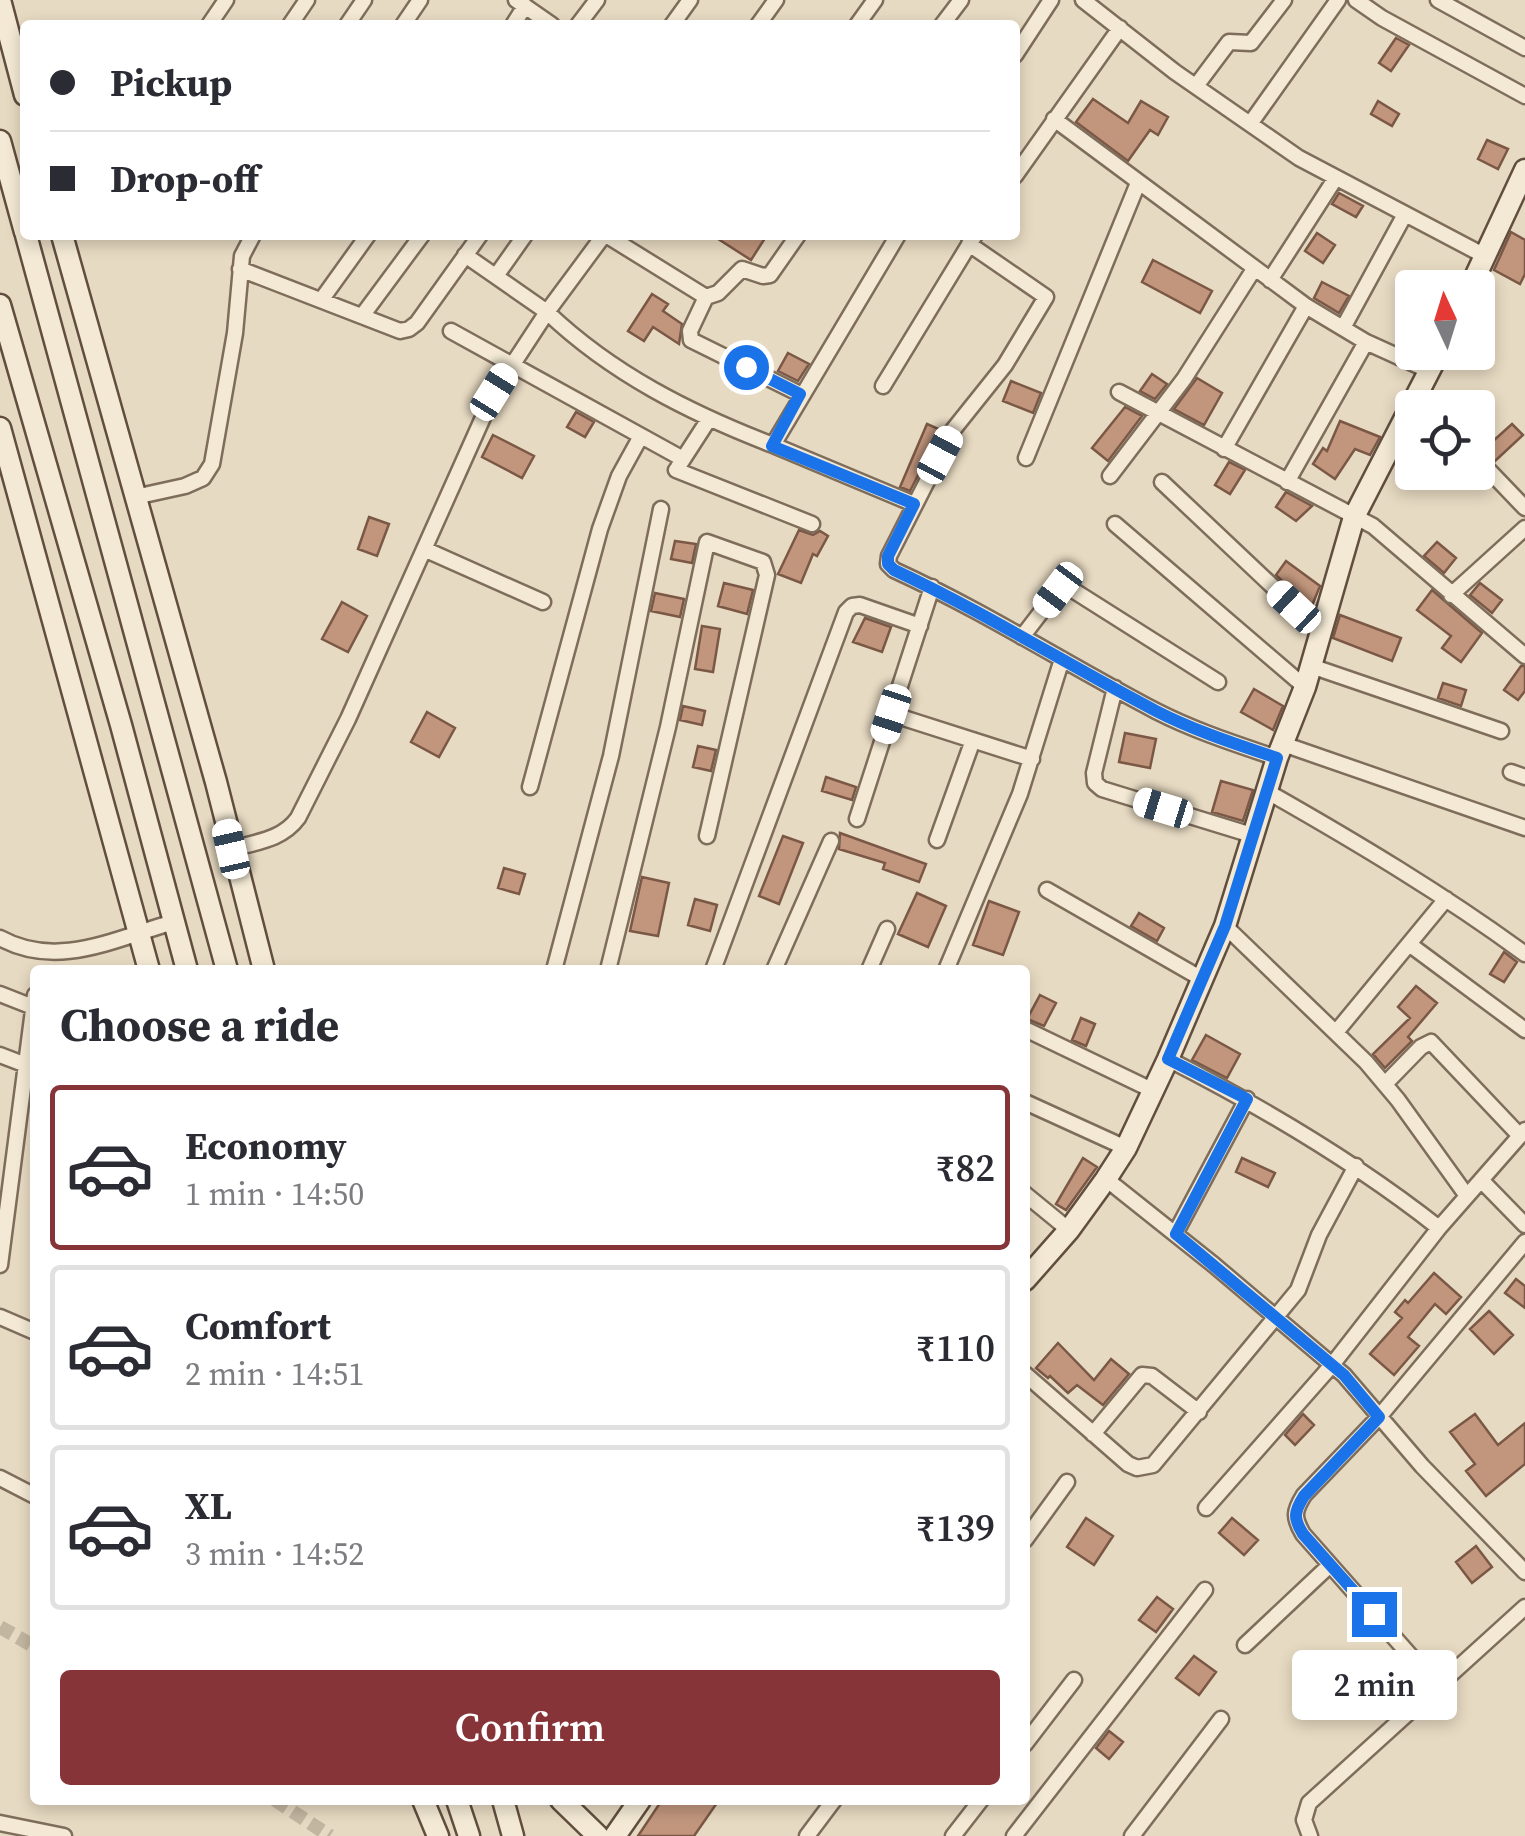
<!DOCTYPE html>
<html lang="en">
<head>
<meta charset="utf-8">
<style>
  body { margin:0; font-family:"Source Serif 4",serif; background:#f7f7f7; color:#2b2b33; height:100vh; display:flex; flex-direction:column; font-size:38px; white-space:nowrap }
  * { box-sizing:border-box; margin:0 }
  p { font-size:32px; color:#7c7c81 }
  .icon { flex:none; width:55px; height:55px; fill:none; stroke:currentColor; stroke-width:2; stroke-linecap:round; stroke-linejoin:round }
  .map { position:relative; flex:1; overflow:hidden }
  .details { position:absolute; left:30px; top:965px; width:1000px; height:840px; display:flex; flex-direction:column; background:#fff; border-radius:10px; box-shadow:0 5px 15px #0003 }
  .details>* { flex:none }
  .banner { position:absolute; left:20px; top:20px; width:1000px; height:220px; border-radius:10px; box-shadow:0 5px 15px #0003; display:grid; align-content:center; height:220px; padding:0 30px; background:#fff }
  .needle { width:65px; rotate:356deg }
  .tools { position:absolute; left:1395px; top:270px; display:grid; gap:20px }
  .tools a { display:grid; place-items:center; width:100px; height:100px; border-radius:10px; background:#fff; box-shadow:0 5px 15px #0003; font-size:50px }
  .end { position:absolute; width:45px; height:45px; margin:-22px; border:12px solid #1a73e8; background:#fff; box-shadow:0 0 0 5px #fff }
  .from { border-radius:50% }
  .bubble { position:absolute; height:70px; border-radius:10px; background:#fff; box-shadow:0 5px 15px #0003; font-size:32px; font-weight:600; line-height:70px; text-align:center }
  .car { position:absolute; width:30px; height:60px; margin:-30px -15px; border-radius:12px; box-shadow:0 0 8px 2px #0007; background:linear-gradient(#fff 24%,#345 0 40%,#fff 0 76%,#345 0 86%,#fff 0) }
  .banner b { display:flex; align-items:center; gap:35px; height:95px; font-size:38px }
  .banner b+b { border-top:2px solid #e1e1e2 }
  .banner i { width:25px; height:25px; background:#2b2b33 }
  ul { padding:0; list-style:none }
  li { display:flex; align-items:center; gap:30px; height:165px; margin:0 20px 15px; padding:0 10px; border:5px solid #e1e1e2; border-radius:10px }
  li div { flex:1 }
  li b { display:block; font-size:38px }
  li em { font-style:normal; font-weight:600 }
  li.active { border-color:#863438 }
  li>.icon { width:90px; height:90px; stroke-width:1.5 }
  h2 { padding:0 30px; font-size:45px; line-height:120px }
  .cta { display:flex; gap:20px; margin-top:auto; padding:20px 30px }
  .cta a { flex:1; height:115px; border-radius:10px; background:#863438; color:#fff; font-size:40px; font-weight:600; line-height:115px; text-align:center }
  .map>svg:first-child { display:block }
</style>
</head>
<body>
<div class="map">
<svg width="1525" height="1836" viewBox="0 0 1525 1836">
  <rect width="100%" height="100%" fill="#e7dac2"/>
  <path fill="#c1967d" stroke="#7b5845" stroke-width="2.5" d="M 1396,38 L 1409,45 L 1391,71 L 1379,63 Z
    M 1093,99 L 1128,123 L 1141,101 L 1168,117 L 1158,135 L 1150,130 L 1128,161 L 1076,122 Z
    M 1378,101 L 1399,114 L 1392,126 L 1371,114 Z
    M 1487,140 L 1508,149 L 1498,169 L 1478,159 Z
    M 1339,193 L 1363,206 L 1356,217 L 1332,204 Z
    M 1511,232 L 1525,240 L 1525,274 L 1520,284 L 1494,270 Z
    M 1317,233 L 1335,245 L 1323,263 L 1305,251 Z
    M 712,235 L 767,235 L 751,260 Z
    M 1153,260 L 1212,291 L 1200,313 L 1142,282 Z
    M 1322,282 L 1349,296 L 1339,313 L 1314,298 Z
    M 652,294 L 668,304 L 663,311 L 682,324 L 679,344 L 653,327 L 644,341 L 628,331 Z
    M 788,353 L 809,364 L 798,381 L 778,371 Z
    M 1152,374 L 1167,384 L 1155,399 L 1140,391 Z
    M 1197,378 L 1222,393 L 1204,425 L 1174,409 Z
    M 1011,381 L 1041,393 L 1033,413 L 1003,401 Z
    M 1125,407 L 1142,416 L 1108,461 L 1092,448 Z
    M 576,412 L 594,422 L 585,437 L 567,427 Z
    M 1340,421 L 1380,437 L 1370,455 L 1355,449 L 1335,479 L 1313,464 L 1323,448 L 1327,451 Z
    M 927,424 L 941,430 L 910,491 L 900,487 Z
    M 1512,424 L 1523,435 L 1495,461 L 1483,450 Z
    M 493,435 L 534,456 L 522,478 L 482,457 Z
    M 1229,462 L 1245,470 L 1230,494 L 1215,485 Z
    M 1286,492 L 1312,506 L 1296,521 L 1276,507 Z
    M 369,517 L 389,524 L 377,556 L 358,549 Z
    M 799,530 L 813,535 L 820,531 L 828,536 L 817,556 L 813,554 L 801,583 L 778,574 Z
    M 675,541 L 696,544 L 692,563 L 671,559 Z
    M 1437,542 L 1456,558 L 1444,573 L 1424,556 Z
    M 1286,561 L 1320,586 L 1311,608 L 1276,575 Z
    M 724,583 L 753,590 L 747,614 L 718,606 Z
    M 1480,583 L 1502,600 L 1492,613 L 1470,595 Z
    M 1432,590 L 1482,633 L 1461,662 L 1442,648 L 1451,636 L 1417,610 Z
    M 655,593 L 684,599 L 680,617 L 651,611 Z
    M 342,602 L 367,616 L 348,652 L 322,639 Z
    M 1340,615 L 1401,638 L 1392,661 L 1333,638 Z
    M 865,618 L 891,627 L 882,652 L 853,642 Z
    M 702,626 L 720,629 L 713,672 L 695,669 Z
    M 1521,666 L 1525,666 L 1525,691 L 1518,700 L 1504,690 Z
    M 1443,683 L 1466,690 L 1461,706 L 1438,698 Z
    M 1254,689 L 1283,706 L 1273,730 L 1241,712 Z
    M 683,706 L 705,711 L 702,725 L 680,720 Z
    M 427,712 L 455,728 L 439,757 L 411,742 Z
    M 1125,733 L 1156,739 L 1150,768 L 1119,762 Z
    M 698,746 L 716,750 L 711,771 L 693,767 Z
    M 826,777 L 856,787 L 852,800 L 822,791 Z
    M 1221,781 L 1253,790 L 1243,821 L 1212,812 Z
    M 840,833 L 926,864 L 919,882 L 883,869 L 885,863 L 839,849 Z
    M 783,836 L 803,843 L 779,904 L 759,896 Z
    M 504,868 L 525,874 L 519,894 L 498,888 Z
    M 642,877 L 669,883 L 658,936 L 630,931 Z
    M 917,893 L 946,906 L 928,947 L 898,934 Z
    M 695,899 L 717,905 L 710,931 L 688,925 Z
    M 989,901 L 1019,912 L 1003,955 L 973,945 Z
    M 1139,913 L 1164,928 L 1157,941 L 1131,926 Z
    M 1504,952 L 1517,962 L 1504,982 L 1490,974 Z
    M 1416,986 L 1437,1003 L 1408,1037 L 1412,1041 L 1385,1068 L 1373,1054 L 1410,1018 L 1398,1007 Z
    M 1040,995 L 1056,1003 L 1044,1026 L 1027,1019 Z
    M 1081,1018 L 1095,1024 L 1086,1046 L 1072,1040 Z
    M 1206,1035 L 1240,1054 L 1227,1078 L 1192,1060 Z
    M 1083,1158 L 1097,1167 L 1066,1210 L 1056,1204 Z
    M 1242,1158 L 1275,1173 L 1268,1187 L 1236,1172 Z
    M 1434,1273 L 1461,1297 L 1446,1314 L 1435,1304 L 1408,1337 L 1419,1346 L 1394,1375 L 1370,1354 L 1402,1318 L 1395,1312 L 1405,1300 L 1408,1303 Z
    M 1516,1279 L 1525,1286 L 1525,1308 L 1505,1293 Z
    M 1489,1311 L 1513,1335 L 1494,1354 L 1470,1329 Z
    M 1058,1343 L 1094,1380 L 1111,1359 L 1129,1374 L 1103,1405 L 1077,1385 L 1068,1393 L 1050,1376 L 1048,1378 L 1036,1368 Z
    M 1303,1414 L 1314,1425 L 1295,1445 L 1285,1435 Z
    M 1475,1414 L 1498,1445 L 1525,1423 L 1525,1464 L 1486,1496 L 1466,1471 L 1475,1464 L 1450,1432 Z
    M 1086,1518 L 1113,1536 L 1094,1565 L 1067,1547 Z
    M 1232,1518 L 1258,1540 L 1244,1555 L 1219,1533 Z
    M 1476,1546 L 1492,1567 L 1472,1583 L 1456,1562 Z
    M 1157,1597 L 1173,1609 L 1156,1632 L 1139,1620 Z
    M 1194,1656 L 1216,1672 L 1199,1695 L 1176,1678 Z
    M 1109,1731 L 1123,1742 L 1109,1759 L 1096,1748 Z
    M 662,1800 L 719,1800 L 694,1836 L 638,1836 Z"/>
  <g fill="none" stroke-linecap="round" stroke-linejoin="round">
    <path stroke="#c3b6a1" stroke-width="14" stroke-dasharray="14 7" stroke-linecap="butt" d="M 0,1627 L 35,1647
      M 275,1800 L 330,1836"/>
    <defs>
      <path id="street" d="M 516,0 L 552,25
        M 1083,0 L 1175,72 L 1299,158 L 1485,256
        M 1356,0 L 1382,18 L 1525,96
        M 1438,0 L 1525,48
        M 209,25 L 226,0
        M 290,25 L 307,0
        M 347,25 L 364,0
        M 403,25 L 420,0
        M 513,25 L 525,6
        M 578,25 L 597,0
        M 672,25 L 690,0
        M 758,25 L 776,0
        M 857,25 L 875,0
        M 942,25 L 961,0
        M 1015,55 L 1051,0
        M 1196,86 L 1229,42 L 1251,43 L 1284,0
        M 1054,119 L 1306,306 L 1366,342 L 1430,371
        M 1250,124 L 1338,0
        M 1015,176 L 1120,28
        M 606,235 L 706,297 L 718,293 L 742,269 L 763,276 L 770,275 L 798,235
        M 969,244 L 1046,297 L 1005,365 L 953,430 L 889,556 L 888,564 L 894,570 C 984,611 1068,665 1156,711 C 1195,731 1236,744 1277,758
        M 465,255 L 547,312 L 604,235
        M 240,269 L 400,331 L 409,329 L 417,323 L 480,235
        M 496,276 L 525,235
        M 1270,280 L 1335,179
        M 706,297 L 690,331 L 691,340 L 800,394
        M 322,299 L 368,235
        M 362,316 L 422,235
        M 1343,328 L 1404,216
        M 451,331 L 683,459
        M 883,386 L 975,235
        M 1119,392 L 1373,526 L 1525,656
        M 773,445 L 914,504
        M 1224,449 L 1306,306
        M 1026,458 L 1138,183
        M 1478,459 L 1525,508
        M 678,467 L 709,419
        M 676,470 L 812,524
        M 1110,476 L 1184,379 L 1254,269
        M 1162,482 L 1321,632
        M 1287,482 L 1366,342
        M 135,497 L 185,486 L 203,478 L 212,464 L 235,333 L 242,256 L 253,235
        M 1115,524 L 1305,687
        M 424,549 L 543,602
        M 1451,595 L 1525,528
        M 1022,637 L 1058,590 L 1068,587 L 1218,682
        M 1311,666 L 1501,731
        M 1115,688 L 1094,773 L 1095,783 L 1102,789 L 1255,836
        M 891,714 L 1032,759
        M 1283,744 L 1525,828
        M 1511,772 L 1525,777
        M 530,787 L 600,529 L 619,476 L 641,436
        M 1268,792 C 1356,842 1443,894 1525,954
        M 857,819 L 932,587
        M 937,840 L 973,740
        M 231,849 C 256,842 282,840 298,818 L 348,719 L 494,393 L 547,312 C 612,374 690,413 773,445 L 898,235
        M 1047,890 L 1202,979
        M 1225,926 L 1366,1062 L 1398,1100 L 1467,1196
        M 0,938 C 58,970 116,938 174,922
        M 1409,944 L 1525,1030
        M 554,970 L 611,756 L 661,509
        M 608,970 L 668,727 L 707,542 L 763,562 L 767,575 L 707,836
        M 713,970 L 846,612 L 852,606 L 860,605 L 920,626
        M 774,970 L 831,841
        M 869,970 L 887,929
        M 946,970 L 1020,794 L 1062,659
        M 0,994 L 33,1007
        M 1025,1029 L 1154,1091
        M 1337,1031 L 1446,899
        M 0,1055 L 26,1065
        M 1168,1059 C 1264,1108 1354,1161 1439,1228
        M 1385,1084 L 1421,1047 L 1431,1042 L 1520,1136
        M 1025,1102 L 1126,1148
        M 1106,1179 L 1214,1265 L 1344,1375 L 1422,1466 L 1525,1572
        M 1481,1180 L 1525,1225
        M 1025,1194 L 1069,1230
        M 1175,1234 L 1247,1099
        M 0,1265 L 35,995
        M 0,1317 L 35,1332
        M 1025,1374 L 1128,1464 L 1137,1468 L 1153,1465 L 1298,1290 L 1319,1235 L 1356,1166
        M 1093,1434 L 1142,1375 L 1152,1376 L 1199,1412
        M 0,1478 L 35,1496
        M 1206,1508 L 1332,1365 L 1439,1228 L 1525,1130
        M 1025,1540 L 1067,1482
        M 1245,1645 L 1330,1565
        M 1438,1687 L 1303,1534 C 1293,1517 1294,1511 1304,1495 L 1379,1417 L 1525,1242
        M 1025,1744 L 1074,1680
        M 0,1823 L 64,1836
        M 807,1836 L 834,1800
        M 953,1836 L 981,1800
        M 1014,1836 L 1205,1590
        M 1132,1836 L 1221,1719
        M 1310,1836 L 1304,1820 L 1309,1803 L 1525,1607"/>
      <path id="secondary" d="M 0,0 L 25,95
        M 0,141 L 25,232
        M 26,235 L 227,970
        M 62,235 L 216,782 L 264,970
        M 1470,288 L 1525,170
        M 0,305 L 121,725 L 187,970
        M 0,428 L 149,970
        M 1025,1280 L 1069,1230 L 1106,1179 L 1126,1148 L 1168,1059 L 1225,926 L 1277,758 L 1305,687 L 1354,517 L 1439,352
        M 423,1800 L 438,1836
        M 457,1800 L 469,1836
        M 503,1800 L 513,1836
        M 561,1800 L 598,1836
        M 615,1836 L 640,1800"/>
    </defs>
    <use href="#street" stroke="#7f6d5c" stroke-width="19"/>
    <use href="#secondary" stroke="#614e3f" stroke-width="25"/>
    <use href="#street" stroke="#f3e9d4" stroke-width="14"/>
    <use href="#secondary" stroke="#f3e9d4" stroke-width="20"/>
  </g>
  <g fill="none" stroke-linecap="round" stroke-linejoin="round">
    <path stroke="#1a73e8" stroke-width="12" d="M 746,367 L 800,394 L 772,446 L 914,504 L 888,556 L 888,564 L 894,570 C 984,612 1068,665 1156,711 C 1195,731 1236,744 1277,758 L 1225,926 L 1168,1059 L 1247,1099 L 1176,1234 L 1344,1375 L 1379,1417 L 1304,1496 C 1294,1512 1293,1518 1303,1534 L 1374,1614"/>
  </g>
</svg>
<div class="tools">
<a><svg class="needle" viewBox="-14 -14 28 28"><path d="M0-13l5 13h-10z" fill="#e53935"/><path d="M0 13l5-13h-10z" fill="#7c7c81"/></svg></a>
<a><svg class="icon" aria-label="locate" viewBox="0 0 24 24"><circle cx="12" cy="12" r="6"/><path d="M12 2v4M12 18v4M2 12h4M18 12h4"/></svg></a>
</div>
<i class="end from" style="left:746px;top:367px"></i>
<i class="end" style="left:1374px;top:1614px"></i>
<div class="bubble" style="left:1292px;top:1650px;width:165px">2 min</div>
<i class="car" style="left:494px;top:392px;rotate:32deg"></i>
<i class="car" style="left:940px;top:455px;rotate:28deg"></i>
<i class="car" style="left:1058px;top:590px;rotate:217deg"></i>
<i class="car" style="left:1294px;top:607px;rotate:313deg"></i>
<i class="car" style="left:891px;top:714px;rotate:198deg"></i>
<i class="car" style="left:1163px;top:808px;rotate:287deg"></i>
<i class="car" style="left:231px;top:849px;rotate:347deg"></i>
<div class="banner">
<b><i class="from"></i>Pickup</b>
<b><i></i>Drop-off</b>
</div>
<section class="details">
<h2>Choose a ride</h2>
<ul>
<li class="active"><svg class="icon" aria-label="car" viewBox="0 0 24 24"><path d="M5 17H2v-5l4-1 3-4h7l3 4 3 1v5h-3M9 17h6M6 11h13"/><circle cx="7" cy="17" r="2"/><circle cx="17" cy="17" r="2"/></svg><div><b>Economy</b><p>1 min · 14:50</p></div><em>₹82</em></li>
<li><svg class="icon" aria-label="car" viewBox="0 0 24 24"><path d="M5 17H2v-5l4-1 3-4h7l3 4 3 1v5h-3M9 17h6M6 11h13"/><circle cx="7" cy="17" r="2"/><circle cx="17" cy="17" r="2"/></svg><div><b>Comfort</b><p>2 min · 14:51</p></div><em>₹110</em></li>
<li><svg class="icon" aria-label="car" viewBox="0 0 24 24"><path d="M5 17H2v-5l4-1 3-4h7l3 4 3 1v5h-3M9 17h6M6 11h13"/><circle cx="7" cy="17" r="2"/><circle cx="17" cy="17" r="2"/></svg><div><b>XL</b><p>3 min · 14:52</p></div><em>₹139</em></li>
</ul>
<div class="cta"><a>Confirm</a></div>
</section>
</div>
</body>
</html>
